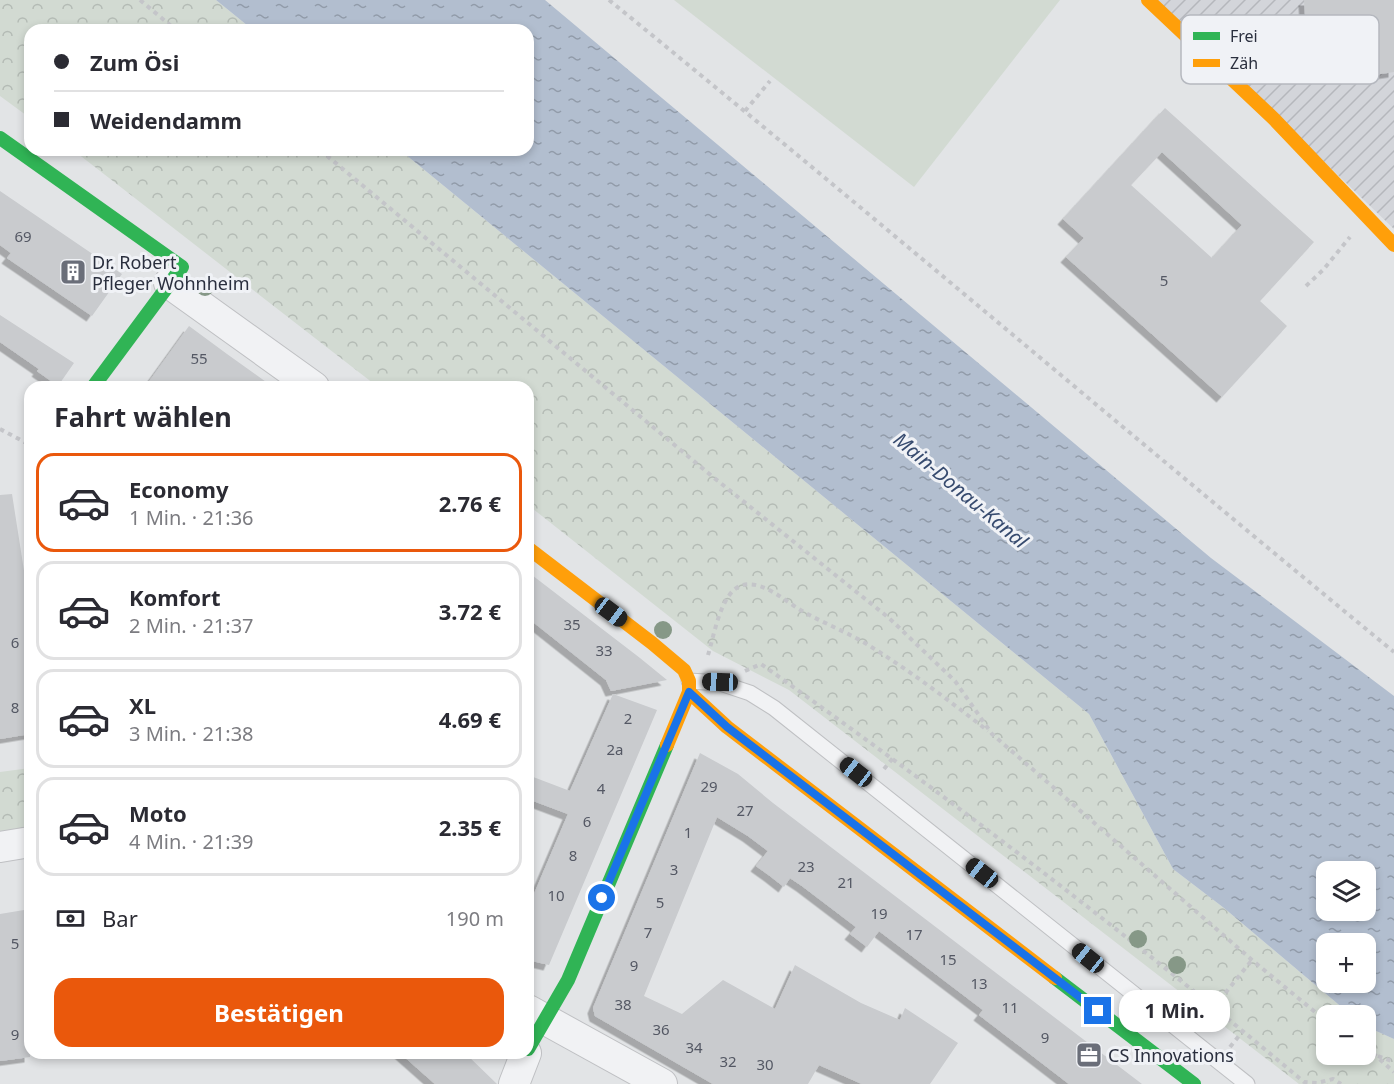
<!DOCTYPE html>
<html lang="de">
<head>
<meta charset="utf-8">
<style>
  body { margin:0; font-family:"Noto Sans",sans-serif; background:#f2f2f3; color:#2b2b33; height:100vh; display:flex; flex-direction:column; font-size:22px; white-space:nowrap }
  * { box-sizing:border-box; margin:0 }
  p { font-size:20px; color:#7c7c81 }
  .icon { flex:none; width:33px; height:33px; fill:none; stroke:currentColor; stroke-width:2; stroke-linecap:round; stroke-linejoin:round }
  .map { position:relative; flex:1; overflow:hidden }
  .panel { position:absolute; left:24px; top:381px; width:510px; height:678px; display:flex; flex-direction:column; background:#fff; border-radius:18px; box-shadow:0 3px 9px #0003 }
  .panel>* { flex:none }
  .guide { position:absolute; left:24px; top:24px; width:510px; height:132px; border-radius:18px; box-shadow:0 3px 9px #0003; display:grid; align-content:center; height:132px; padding:0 30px; background:#fff }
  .fabs { position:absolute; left:1316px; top:861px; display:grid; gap:12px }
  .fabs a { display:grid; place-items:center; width:60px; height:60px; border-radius:12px; background:#fff; box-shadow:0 3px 9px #0003; font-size:30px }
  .end { position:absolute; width:27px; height:27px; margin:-14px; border:8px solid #1a73e8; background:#fff; box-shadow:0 0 0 3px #fff }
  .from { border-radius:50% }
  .bubble { position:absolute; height:42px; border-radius:18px; background:#fff; box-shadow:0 3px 9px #0003; font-size:20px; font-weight:700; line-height:42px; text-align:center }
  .car { position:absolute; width:18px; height:36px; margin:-18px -9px; border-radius:8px; box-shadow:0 0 4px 2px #0007; background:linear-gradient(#222 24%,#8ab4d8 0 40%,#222 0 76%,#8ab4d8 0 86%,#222 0) }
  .guide b { display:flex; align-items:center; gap:21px; height:57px; font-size:22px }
  .guide b+b { border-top:2px solid #e1e1e2 }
  .guide i { width:15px; height:15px; background:#2b2b33 }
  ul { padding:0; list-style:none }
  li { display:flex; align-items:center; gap:18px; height:99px; margin:0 12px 9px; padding:0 18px; border:3px solid #e1e1e2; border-radius:18px }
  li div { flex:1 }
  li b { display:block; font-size:22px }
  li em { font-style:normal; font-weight:700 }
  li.current { border-color:#ea580c }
  li>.icon { width:54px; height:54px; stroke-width:1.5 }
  h2 { padding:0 30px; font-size:27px; line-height:72px }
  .pay { display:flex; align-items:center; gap:15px; height:66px; padding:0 30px; font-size:22px }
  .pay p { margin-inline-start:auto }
  .cta { display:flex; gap:12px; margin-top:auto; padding:12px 30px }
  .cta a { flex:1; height:69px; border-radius:18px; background:#ea580c; color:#fff; font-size:24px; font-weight:700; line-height:69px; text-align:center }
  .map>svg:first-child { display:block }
</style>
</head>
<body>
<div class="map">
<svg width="1394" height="1084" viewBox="0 0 1394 1084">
  <defs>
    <pattern id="industrial-furrows" width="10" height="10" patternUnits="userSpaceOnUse" patternTransform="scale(1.5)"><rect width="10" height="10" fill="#d3d5da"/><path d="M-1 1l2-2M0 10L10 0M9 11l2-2" fill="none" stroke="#b5b7bc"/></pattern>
    <pattern id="park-crowns" width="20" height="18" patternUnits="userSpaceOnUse" patternTransform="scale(1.5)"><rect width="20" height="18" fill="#d2dad2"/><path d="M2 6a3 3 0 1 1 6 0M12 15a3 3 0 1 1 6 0" fill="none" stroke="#b4bbb5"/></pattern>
    <pattern id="water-ripples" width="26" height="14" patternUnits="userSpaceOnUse" patternTransform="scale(1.5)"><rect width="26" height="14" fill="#b2becf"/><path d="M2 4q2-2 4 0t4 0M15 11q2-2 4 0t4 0" fill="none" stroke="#919ba9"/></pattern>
    <filter id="shadow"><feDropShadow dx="-5.5" dy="5.5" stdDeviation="0" flood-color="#0004"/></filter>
  </defs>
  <rect width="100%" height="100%" fill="#e2e4e6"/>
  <path fill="url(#industrial-furrows)" d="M 1156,0 L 1394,0 L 1394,229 Z"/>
  <path fill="url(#park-crowns)" d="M 0,0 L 216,0 L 253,30 L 30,30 L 30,118 L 0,96 Z
    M 73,150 L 400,150 L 1089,714 L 1173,869 L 1224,908 L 1351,1015 L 1326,1016 L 1326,1054 L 1365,1054 L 1365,1026 L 1392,1038 L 1394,1039 L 1394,1084 L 1299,1084 L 789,690 L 713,651 L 528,505 L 528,387 L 378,387 Z
    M 30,768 L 30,828 L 0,833 L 0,772 Z"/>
  <path fill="#d2dad2" d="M 674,0 L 1060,0 L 914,187 Z"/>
  <path fill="url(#water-ripples)" fill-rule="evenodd" d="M 216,0 L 545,0 L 1211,558 L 1394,696 L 1394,1039 L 1365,1026 L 1365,1016 L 1351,1015 L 1224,908 L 1173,869 L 1089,714 L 400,150 L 528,150 L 528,30 L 253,30 ZM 1326,872 L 1365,872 L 1365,910 L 1326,910 ZM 1326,944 L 1365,944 L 1365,982 L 1326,982 Z"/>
  <path fill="#c9cbce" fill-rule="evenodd" filter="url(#shadow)" d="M 1304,0 L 1394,0 L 1394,72 L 1374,75 L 1343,66 L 1321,49 L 1305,16 Z
    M 1165,108 L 1314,242 L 1260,301 L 1287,326 L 1222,397 L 1066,257 L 1084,238 L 1063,219 ZM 1162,152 L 1242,225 L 1212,258 L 1131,185 Z
    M 0,191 L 122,274 L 92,316 L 7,258 L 11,253 L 0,245 Z
    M 0,315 L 74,363 L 58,386 L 37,371 L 39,369 L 0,342 Z
    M 189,326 L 227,354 L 273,387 L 145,387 Z
    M 12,494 L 30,609 L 30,734 L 0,739 L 0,495 Z
    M 528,572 L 640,658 L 667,680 L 611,691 L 606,680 L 528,618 Z
    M 613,694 L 657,710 L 549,965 L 528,960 L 528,908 L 568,814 L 528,799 L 528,775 L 570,791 Z
    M 700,753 L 738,774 L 773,803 L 1142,1084 L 1069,1084 L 979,1015 L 983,1010 L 879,931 L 867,947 L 850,934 L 856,927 L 802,886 L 790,878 L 784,887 L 770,876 L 756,866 L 768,851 L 748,836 L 717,817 L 644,996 L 682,1014 L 723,980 L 775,1009 L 795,965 L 861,1003 L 900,1020 L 905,1008 L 958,1043 L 930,1084 L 862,1084 L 819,1065 L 808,1084 L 713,1084 L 595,1016 L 593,1008 Z
    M 30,909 L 30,1057 L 0,1061 L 0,914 Z
    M 400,1053 L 465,1053 L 497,1084 L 435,1084 Z"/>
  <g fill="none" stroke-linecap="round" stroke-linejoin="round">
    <defs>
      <path id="lane" d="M 689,681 L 720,683 L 750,693 L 774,708 L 1247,1084"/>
      <path id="street" d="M 169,283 L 314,387
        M 0,847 L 30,842
        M 528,1010 L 662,1084
        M 514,1084 L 526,1053"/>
    </defs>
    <use href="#lane" stroke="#bfc0c3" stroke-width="17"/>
    <use href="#street" stroke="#bfc0c3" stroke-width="32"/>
    <path stroke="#c4c5c9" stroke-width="4" stroke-dasharray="4.5 4.5" stroke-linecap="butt" d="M 140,0 L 176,30
      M 609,0 C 873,215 1131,436 1394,652
      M 745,111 L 770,81
      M 320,150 L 713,477 L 889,618 L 955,681 L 992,734 L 1252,960 L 1326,1021
      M 1306,286 L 1323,270 L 1350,237
      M 0,429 L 30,445
      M 708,655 C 714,636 721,590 743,585 C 764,580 787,603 804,612 C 827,625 852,634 873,648 C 913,673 951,702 988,731
      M 745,671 L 761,664 C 947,796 1129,935 1304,1082 L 1317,1083 L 1333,1079 L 1341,1084
      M 884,769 L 893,758
      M 1214,1007 L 1252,960
      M 1230,1047 L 1243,1031
      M 1365,1049 L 1374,1054 L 1394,1072
      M 1378,1056 L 1394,1062"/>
    <use href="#lane" stroke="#f1f2f4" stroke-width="15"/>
    <use href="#street" stroke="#f1f2f4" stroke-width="30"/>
    <path stroke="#30b455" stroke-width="14" d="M 0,138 L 182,267 L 93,387
      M 1055,978 L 1194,1084
      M 528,1049 L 568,980 L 667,745"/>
    <path stroke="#ff9f0a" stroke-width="14" d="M 1148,0 L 1274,119 L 1394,245
      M 528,548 L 652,643 L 684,670 L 689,681 L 689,692 L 667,745
      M 689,692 L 727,727 L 1055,978"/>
  </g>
  <g fill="#869887">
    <circle cx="205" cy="287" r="9"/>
    <circle cx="663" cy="630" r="9"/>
    <circle cx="1138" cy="939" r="9"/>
    <circle cx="1177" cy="965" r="9"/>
  </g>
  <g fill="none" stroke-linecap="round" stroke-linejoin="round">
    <path stroke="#1a73e8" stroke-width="8" d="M 602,898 L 689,692 L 727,727 L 1098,1011"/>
  </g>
  <defs>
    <symbol id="building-square" viewBox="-11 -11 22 22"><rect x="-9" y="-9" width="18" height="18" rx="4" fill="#6a6e79" stroke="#f0f2f6"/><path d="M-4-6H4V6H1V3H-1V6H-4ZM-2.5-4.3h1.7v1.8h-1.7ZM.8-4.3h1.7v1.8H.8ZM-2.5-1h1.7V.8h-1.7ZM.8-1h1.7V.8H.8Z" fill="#fff"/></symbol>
    <symbol id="office-square" viewBox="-11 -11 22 22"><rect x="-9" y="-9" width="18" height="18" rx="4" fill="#6a6e79" stroke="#f0f2f6"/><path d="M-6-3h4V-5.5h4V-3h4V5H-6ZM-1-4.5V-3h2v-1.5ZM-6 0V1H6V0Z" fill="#fff"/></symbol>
  </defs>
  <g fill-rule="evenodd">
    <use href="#building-square" x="58" y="257" width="30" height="30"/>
    <use href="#office-square" x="1074" y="1040" width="30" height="30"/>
  </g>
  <g text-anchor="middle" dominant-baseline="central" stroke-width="6" stroke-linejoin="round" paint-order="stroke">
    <g font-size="15" fill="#545864">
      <text x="23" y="236">69</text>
      <text x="1164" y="280">5</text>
      <text x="199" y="358">55</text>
      <text x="572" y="624">35</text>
      <text x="15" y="642">6</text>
      <text x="604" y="650">33</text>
      <text x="15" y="707">8</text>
      <text x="628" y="718">2</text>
      <text x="615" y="749">2a</text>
      <text x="709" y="786">29</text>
      <text x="601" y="788">4</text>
      <text x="745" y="810">27</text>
      <text x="587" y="821">6</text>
      <text x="688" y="832">1</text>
      <text x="573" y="855">8</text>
      <text x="806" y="866">23</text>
      <text x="674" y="869">3</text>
      <text x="846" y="882">21</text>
      <text x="556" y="895">10</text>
      <text x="660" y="902">5</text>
      <text x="879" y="913">19</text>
      <text x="648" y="932">7</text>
      <text x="914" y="934">17</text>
      <text x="15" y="943">5</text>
      <text x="948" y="959">15</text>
      <text x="634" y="965">9</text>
      <text x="979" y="983">13</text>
      <text x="623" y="1004">38</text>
      <text x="1010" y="1007">11</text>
      <text x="661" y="1029">36</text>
      <text x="15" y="1034">9</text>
      <text x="1045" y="1037">9</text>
      <text x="694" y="1047">34</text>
      <text x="728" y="1061">32</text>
      <text x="765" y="1064">30</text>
    </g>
    <g font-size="18" fill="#2a2f3e" stroke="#f0f2f6" text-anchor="start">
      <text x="92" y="262">Dr. Robert<tspan x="92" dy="21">Pfleger Wohnheim</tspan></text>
      <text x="1108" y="1055">CS Innovations</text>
    </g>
    <g font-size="20" font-style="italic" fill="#374b6f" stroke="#f0f2f6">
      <text transform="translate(961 490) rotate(40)">Main-Donau-Kanal</text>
    </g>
  </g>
  <rect x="1181" y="15" width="198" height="69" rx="9" fill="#f0f2f6" stroke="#b5b8bf" stroke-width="1.5"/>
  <rect x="1193" y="32" width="27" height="8" fill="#30b455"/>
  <rect x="1193" y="59" width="27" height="8" fill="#ff9f0a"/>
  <g font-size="16" fill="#2a2f3e">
    <text x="1230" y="42">Frei</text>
    <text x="1230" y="69">Zäh</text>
  </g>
</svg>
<div class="fabs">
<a><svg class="icon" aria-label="layers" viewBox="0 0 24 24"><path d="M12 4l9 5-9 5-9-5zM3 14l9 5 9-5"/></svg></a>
<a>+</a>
<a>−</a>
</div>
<i class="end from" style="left:602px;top:898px"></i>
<i class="end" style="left:1098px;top:1011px"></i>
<div class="bubble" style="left:1119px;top:990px;width:111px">1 Min.</div>
<i class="car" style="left:611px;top:612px;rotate:127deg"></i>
<i class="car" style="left:720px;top:682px;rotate:272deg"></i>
<i class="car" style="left:856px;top:772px;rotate:308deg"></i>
<i class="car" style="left:982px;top:873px;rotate:308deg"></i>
<i class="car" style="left:1088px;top:958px;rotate:309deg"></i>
<div class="guide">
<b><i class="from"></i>Zum Ösi</b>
<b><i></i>Weidendamm</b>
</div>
<section class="panel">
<h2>Fahrt wählen</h2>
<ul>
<li class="current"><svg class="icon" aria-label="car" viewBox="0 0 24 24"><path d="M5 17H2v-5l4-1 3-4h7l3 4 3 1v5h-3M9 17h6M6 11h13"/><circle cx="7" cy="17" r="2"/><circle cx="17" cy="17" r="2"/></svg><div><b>Economy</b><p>1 Min. · 21:36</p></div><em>2.76 €</em></li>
<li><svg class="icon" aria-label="car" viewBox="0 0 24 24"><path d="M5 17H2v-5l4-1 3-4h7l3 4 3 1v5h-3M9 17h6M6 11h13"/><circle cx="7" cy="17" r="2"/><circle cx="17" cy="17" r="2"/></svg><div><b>Komfort</b><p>2 Min. · 21:37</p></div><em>3.72 €</em></li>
<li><svg class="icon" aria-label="car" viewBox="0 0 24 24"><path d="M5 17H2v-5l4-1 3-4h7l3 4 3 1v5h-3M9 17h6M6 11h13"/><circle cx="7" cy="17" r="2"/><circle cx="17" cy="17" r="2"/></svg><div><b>XL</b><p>3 Min. · 21:38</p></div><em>4.69 €</em></li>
<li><svg class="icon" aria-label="car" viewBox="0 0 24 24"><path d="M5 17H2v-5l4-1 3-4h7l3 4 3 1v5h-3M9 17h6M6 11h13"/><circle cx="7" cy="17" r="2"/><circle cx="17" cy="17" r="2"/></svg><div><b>Moto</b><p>4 Min. · 21:39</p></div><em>2.35 €</em></li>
</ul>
<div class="pay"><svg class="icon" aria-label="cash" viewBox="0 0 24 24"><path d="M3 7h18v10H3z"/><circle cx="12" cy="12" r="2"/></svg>Bar<p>190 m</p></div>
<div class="cta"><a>Bestätigen</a></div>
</section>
</div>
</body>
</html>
